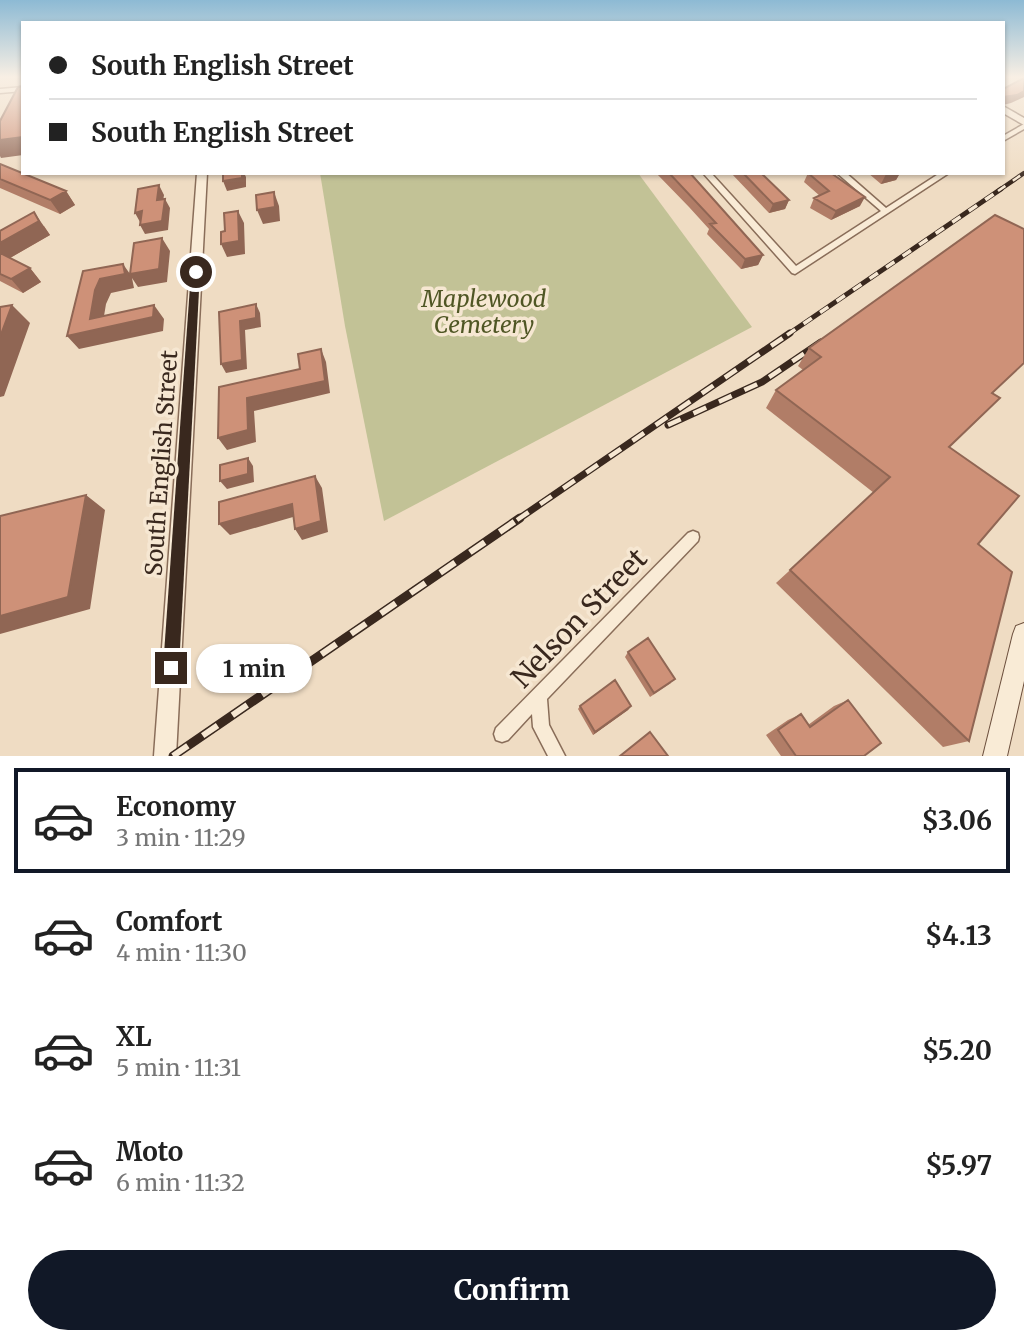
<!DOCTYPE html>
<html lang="en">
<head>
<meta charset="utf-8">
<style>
  body { margin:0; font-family:Merriweather,serif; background:#f6f6f6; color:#222; height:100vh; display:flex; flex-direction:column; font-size:26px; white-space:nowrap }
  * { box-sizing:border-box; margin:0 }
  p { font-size:23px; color:#767676 }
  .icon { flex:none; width:38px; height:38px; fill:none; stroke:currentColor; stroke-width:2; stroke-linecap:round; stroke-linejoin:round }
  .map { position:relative; height:756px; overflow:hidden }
  .panel { display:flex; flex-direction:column; background:#fff; flex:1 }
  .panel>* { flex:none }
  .banner { position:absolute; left:21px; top:21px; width:984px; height:154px; border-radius:0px; box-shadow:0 2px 5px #0004; display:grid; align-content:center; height:154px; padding:0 28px; background:#fff }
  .end { position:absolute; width:32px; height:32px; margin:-16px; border:9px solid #39281e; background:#fff; box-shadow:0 0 0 4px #fff }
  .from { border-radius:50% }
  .bubble { position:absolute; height:49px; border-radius:24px; background:#fff; box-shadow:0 2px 5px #0004; font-size:23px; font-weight:700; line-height:49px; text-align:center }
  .banner b { display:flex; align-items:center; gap:24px; height:66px; font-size:26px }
  .banner b+b { border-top:2px solid #e0e0e0 }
  .banner i { width:18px; height:18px; background:#222 }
  ul { padding:12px 0 0; list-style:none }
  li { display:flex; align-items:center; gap:21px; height:105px; margin:0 14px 10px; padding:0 14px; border:4px solid transparent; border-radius:0px }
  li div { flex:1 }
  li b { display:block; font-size:26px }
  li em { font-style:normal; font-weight:700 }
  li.active { border-color:#111827 }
  li>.icon { width:63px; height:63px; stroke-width:1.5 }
  .button { display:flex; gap:14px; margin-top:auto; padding:14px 28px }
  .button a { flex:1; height:80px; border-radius:42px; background:#111827; color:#fff; font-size:28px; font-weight:700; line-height:80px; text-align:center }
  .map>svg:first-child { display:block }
</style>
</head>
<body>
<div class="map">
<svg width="1024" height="756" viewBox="0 0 1024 756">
  <rect width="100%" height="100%" fill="#efdcc3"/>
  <path fill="#c2c296" d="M 320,173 L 638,173 L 752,327 L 384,521 L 345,326 Z"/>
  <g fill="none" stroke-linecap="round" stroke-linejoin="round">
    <defs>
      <path id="minor" d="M 23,87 L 23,91 L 0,93 L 0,89 Z
        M 1024,124 L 1024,129 L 1003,141 L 1003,136 Z
        M 703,173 L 711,173 L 796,266 L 881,211 L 837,173 L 846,173 L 886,208 L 940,173 L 949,173 L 795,274 L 792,273 Z
        M 693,531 L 698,533 L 699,537 L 698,541 L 547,699 L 549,725 L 565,756 L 548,756 L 533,727 L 532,714 L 508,740 L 502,742 L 496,740 L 494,734 L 496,728 L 688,533 Z"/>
      <path id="tertiary" d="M 1003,106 L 1024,118 L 1024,125 L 1003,113 Z
        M 197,173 L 207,173 L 176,756 L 154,756 Z"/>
      <path id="secondary" d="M 1024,623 L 1024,681 L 1007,756 L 983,756 L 1013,634 L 1016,626 Z"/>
    </defs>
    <use href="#minor" stroke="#896d59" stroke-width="3"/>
    <use href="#tertiary" stroke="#896d59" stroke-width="3"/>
    <use href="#secondary" stroke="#6b4e3c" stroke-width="2"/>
    <use href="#minor" fill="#f9ebd6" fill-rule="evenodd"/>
    <use href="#tertiary" fill="#f9ebd6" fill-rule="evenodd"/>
    <use href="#secondary" fill="#f9ebd6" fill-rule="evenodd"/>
    <defs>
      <path id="rail-far3" d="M 998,191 L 1024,173"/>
      <path id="rail-far2" d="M 787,335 L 1001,189"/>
      <path id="rail-far1" d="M 668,425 L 762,382 L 821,342
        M 517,520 L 790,333"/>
      <path id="rail" d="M 173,756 L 520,518"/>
    </defs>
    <use href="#rail-far3" stroke="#39281e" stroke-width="4.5"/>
    <use href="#rail-far2" stroke="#39281e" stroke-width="5"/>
    <use href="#rail-far1" stroke="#39281e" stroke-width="7"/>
    <use href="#rail" stroke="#39281e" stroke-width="9"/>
    <use href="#rail-far3" stroke="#f6e7d2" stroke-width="2.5" stroke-dasharray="9" stroke-linecap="butt"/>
    <use href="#rail-far2" stroke="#f6e7d2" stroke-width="3.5" stroke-dasharray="10" stroke-linecap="butt"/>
    <use href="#rail-far1" stroke="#f6e7d2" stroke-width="4.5" stroke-dasharray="14" stroke-linecap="butt"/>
    <use href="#rail" stroke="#f6e7d2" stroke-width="6" stroke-dasharray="18" stroke-linecap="butt"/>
  </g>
  <path fill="#b17d67" d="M 0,164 L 66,191 L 75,205 L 60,214 L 0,188 Z
    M 656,173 L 690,173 L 763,255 L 758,265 L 741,269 L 707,234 L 709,229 L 689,207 Z
    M 731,173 L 761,173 L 789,200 L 785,209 L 769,213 Z
    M 808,173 L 860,206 L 831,220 L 810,208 L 814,198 L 820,196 L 804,182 Z
    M 868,173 L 900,173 L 896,180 L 881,184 Z
    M 44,226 L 50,235 L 10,258 L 30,268 L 41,282 L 23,293 L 0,281 L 0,231 Z
    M 809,348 L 992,393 L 949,447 L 978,544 L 969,741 L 943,747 L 776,583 L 874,493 L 766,408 L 776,390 L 803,370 L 798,366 Z
    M 628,652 L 671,683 L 650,697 L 625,657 Z
    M 848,700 L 864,756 L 781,756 L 766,735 L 788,720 L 801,714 L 808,725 L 834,706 Z
    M 580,706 L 631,706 L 628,710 L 593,735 L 578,709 Z"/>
  <path fill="#906654" d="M 1024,91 L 1024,97 L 1011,103 L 1003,105 L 1003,97 Z
    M 23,137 L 23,155 L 1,158 L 0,156 L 0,140 Z
    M 242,173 L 244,173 L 246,177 L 246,187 L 227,191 L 223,181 Z
    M 891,173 L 900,173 L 896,180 L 881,184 L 886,174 Z
    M 159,185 L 164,195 L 162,209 L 157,200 Z
    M 66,191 L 75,205 L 60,214 L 50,200 Z
    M 274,192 L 279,206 L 280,221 L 263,224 L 257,210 Z
    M 865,197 L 860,206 L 831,220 L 836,211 Z
    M 165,199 L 170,208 L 168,230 L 145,234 L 140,225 Z
    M 789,200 L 785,209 L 769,213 L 773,204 Z
    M 142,211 L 140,222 L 135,213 Z
    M 238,211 L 244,223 L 245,254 L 227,257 L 221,244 Z
    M 34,212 L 50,235 L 3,262 L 0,258 L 0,243 Z
    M 162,238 L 170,251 L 167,282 L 138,287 L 132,278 L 134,288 L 111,293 L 106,304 L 102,328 L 154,305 L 164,319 L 163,331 L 79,349 L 67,336 L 90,319 L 95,290 L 100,279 L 123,264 L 130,274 Z
    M 763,255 L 758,265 L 741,269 L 745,259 Z
    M 30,268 L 41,282 L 23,293 L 11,279 Z
    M 256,304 L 260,313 L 261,327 L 245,330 L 247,369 L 226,373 L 221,364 L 240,321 Z
    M 12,305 L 30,323 L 4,396 L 0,397 L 0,334 Z
    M 321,349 L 326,362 L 330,393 L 254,411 L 256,442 L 227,450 L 218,438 L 247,398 L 325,381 Z
    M 248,458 L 253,466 L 254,482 L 227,489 L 220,481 Z
    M 315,476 L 322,488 L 328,532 L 302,540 L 295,529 Z
    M 86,495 L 105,510 L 90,609 L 0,634 L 0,616 Z
    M 292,504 L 300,515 L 230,535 L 219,524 Z
    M 631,706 L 628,710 L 593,735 L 595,732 Z"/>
  <path fill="#ce9178" stroke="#906654" stroke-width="2" d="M 1024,78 L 1024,91 L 1017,95 L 1003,97 L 1003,89 Z
    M 23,86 L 23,137 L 0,140 L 0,121 L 18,87 Z
    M 0,164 L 66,191 L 50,200 L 0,179 Z
    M 223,173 L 242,173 L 242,178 L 223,181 Z
    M 669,173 L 690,173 L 763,255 L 745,259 L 710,224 L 716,223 Z
    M 743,173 L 761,173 L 789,200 L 773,204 Z
    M 808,173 L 831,173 L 865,197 L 836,211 L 814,198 L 829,191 Z
    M 159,185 L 157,200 L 165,199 L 162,221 L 140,225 L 142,211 L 135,213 L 138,189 Z
    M 274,192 L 275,207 L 257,210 L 256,195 Z
    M 238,211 L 239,241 L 221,244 L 221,232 L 225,231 L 224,213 Z
    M 34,212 L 39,221 L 0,243 L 0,231 Z
    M 995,215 L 1024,229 L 1024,363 L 992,393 L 1000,398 L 949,447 L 1019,496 L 978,544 L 1012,572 L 969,741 L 790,570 L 890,477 L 776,390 L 821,357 L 809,348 Z
    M 162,238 L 159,269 L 130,274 L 134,243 Z
    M 0,253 L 30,268 L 11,279 L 0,274 Z
    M 123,264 L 125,274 L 100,279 L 95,290 L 90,319 L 154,305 L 153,317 L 67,336 L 83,271 Z
    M 256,304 L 256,318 L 240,321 L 242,360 L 221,364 L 219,312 Z
    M 12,305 L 0,337 L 0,307 Z
    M 321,349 L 325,381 L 247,398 L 248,430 L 218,438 L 219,387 L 300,369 L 298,354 Z
    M 248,458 L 248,474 L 220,481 L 220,465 Z
    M 315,476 L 321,521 L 295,529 L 292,504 L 219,524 L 219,502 Z
    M 86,495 L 68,597 L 0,616 L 0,516 Z
    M 648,638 L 675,679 L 654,693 L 628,652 Z
    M 615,680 L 631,706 L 595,732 L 580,706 Z
    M 848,700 L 881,743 L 864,756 L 796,756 L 778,730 L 801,714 L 810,727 Z
    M 650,732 L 668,756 L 620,756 Z"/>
  <linearGradient id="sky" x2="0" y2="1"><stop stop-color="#8dbad4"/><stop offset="0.42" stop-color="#f8efe4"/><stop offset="1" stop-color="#f8efe4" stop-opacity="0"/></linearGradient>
  <rect width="1024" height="183" fill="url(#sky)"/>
  <path fill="#39281e" d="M 196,269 L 200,272 L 179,668 L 171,676 L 163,668 L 191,272 Z"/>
  <g text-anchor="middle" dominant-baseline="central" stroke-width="7" stroke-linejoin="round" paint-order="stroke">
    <g font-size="23" font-style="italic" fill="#4f5624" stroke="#f6e7d2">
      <text x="484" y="298">Maplewood<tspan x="484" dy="26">Cemetery</tspan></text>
    </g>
    <g font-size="23" fill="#39281e" stroke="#f6e7d2">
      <text transform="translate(161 463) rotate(-86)">South English Street</text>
    </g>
    <g font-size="28" fill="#39281e" stroke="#f6e7d2">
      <text transform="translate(579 618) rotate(-46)">Nelson Street</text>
    </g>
  </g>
</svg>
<i class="end from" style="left:196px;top:272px"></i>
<i class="end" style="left:171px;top:668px"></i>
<div class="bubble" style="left:196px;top:644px;width:116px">1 min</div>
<div class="banner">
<b><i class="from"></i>South English Street</b>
<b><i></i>South English Street</b>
</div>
</div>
<section class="panel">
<ul>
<li class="active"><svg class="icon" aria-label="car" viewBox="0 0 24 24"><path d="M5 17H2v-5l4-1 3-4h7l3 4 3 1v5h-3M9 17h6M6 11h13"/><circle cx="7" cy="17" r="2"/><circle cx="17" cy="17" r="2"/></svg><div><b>Economy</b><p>3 min · 11:29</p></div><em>$3.06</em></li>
<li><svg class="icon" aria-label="car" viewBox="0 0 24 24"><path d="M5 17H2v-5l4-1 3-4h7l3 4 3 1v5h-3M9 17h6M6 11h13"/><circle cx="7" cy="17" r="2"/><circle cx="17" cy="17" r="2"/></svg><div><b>Comfort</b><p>4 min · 11:30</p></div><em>$4.13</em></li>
<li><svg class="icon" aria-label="car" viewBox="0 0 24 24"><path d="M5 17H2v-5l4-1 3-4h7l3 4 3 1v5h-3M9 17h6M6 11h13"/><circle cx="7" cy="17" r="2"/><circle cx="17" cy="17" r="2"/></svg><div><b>XL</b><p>5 min · 11:31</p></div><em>$5.20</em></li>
<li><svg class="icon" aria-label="car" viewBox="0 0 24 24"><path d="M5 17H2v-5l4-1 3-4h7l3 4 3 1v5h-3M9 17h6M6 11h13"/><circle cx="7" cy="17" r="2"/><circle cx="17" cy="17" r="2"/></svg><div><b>Moto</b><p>6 min · 11:32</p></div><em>$5.97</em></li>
</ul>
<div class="button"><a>Confirm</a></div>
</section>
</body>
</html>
